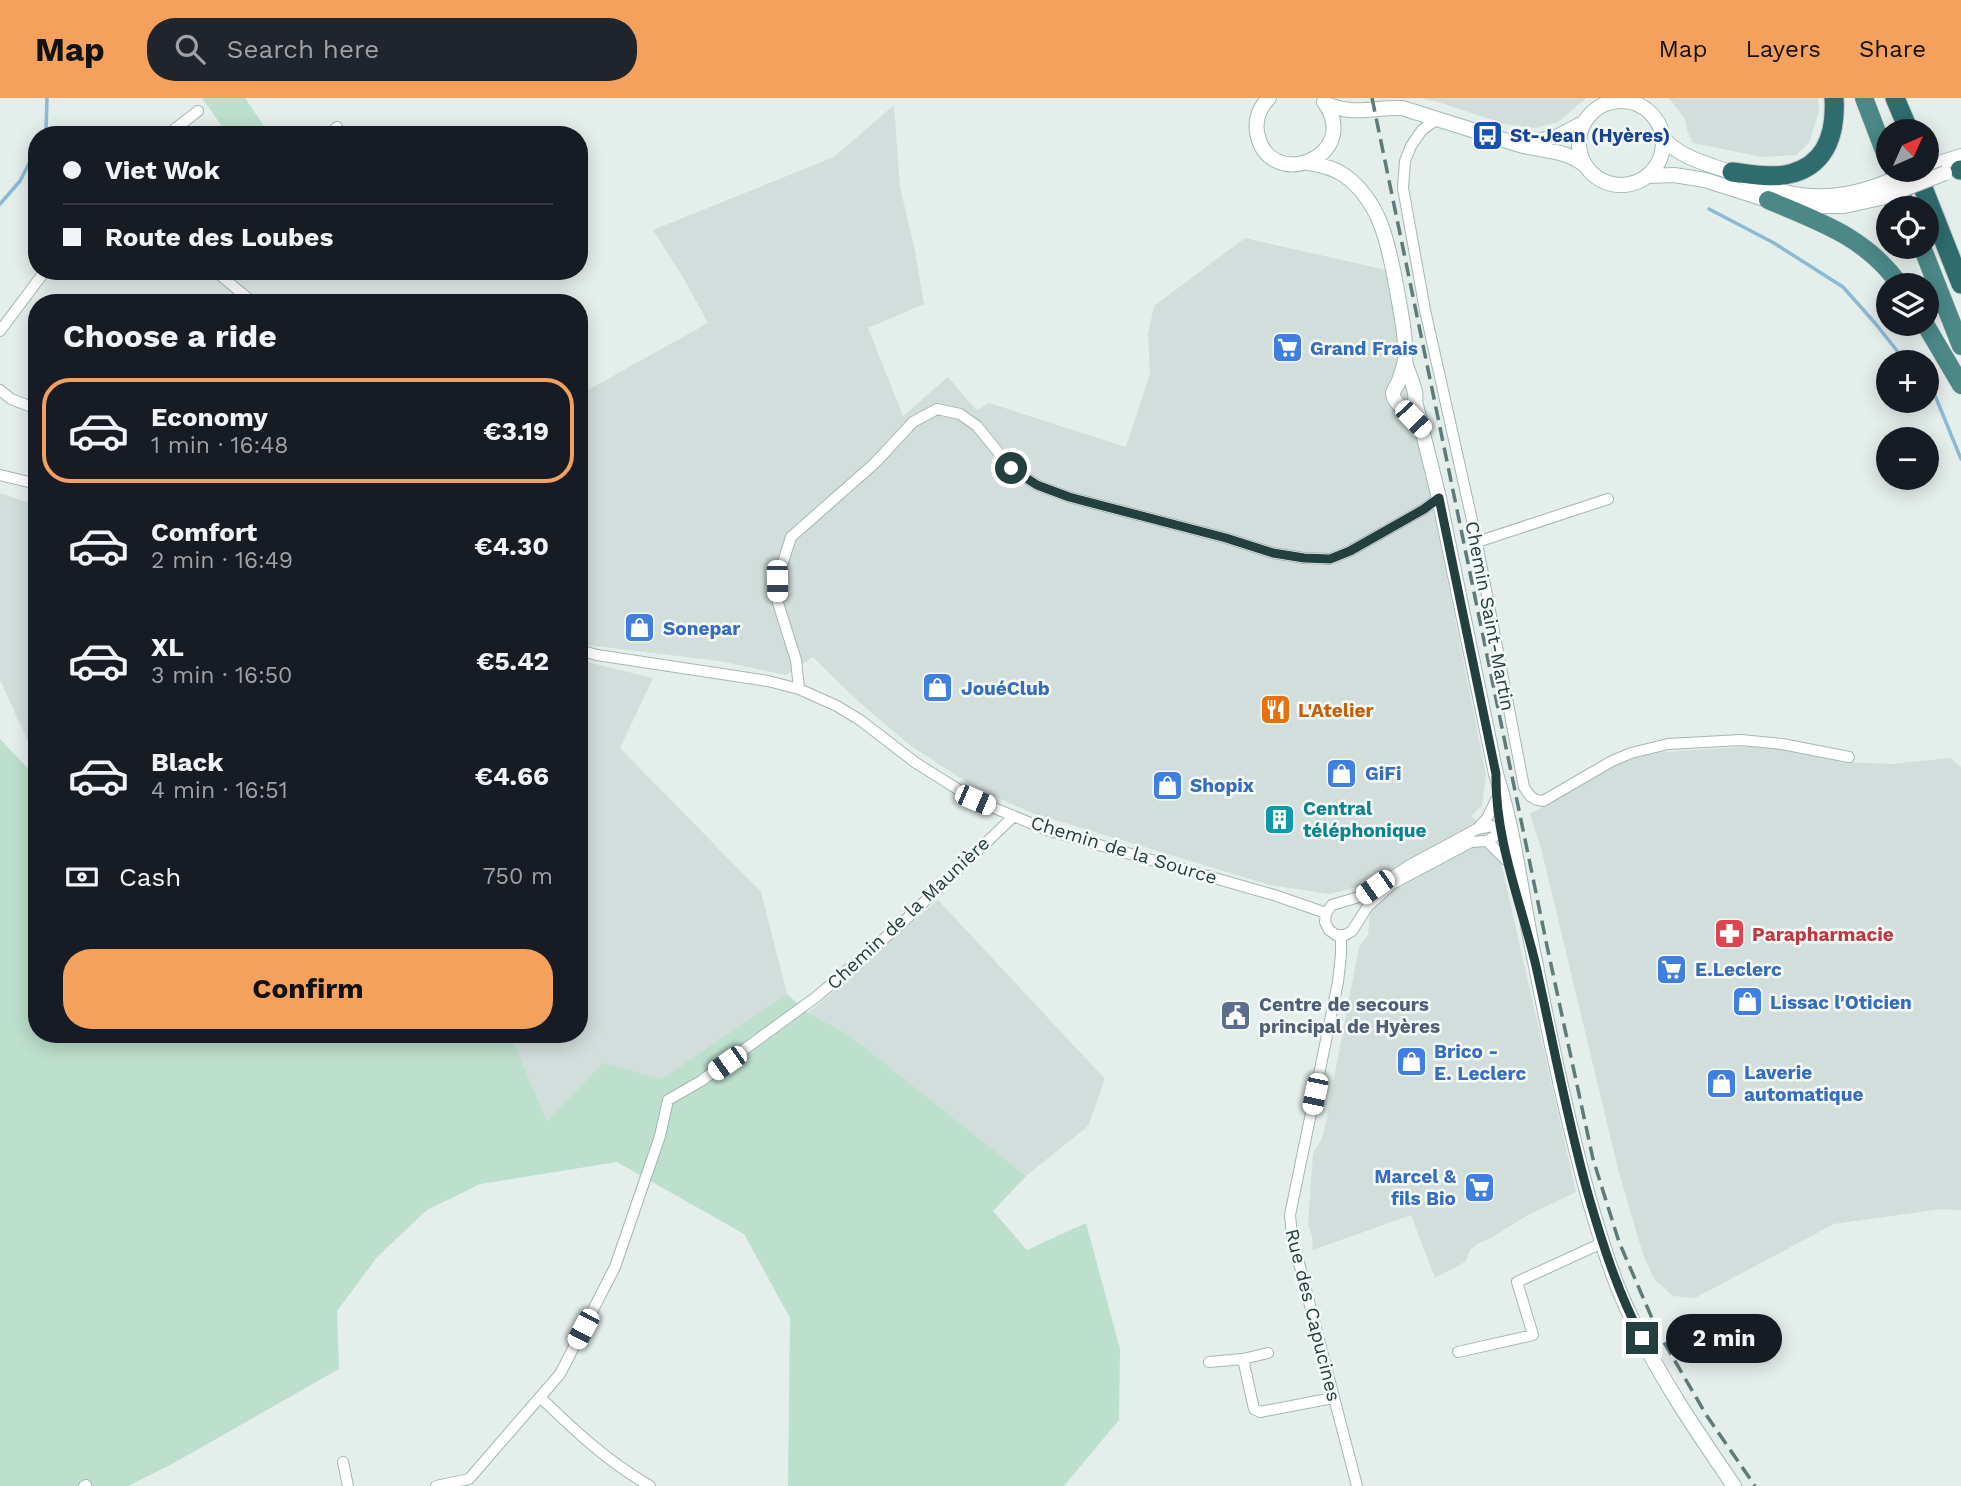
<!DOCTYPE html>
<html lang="en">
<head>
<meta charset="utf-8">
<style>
  body { margin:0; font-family:"Work Sans",sans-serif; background:#20242c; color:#f1f3f6; height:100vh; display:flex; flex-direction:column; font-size:26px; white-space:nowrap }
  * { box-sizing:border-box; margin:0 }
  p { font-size:23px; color:#9ea1a6 }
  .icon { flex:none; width:38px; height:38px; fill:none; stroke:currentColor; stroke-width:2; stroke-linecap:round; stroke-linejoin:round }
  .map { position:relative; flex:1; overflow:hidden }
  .details { position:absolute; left:28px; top:196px; width:560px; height:749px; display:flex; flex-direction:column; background:#171b24; border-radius:28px; box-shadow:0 4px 18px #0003 }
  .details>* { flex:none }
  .hud { position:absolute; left:28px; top:28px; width:560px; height:154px; border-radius:28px; box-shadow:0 4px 18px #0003; display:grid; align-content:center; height:154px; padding:0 35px; background:#171b24 }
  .needle { width:46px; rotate:45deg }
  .buttons { position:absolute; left:1876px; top:21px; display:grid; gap:14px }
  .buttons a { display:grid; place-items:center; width:63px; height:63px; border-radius:50%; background:#171b24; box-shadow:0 4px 18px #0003; font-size:35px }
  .end { position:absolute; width:32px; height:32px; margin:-16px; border:9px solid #23403e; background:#fff; box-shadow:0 0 0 4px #fff }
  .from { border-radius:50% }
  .bubble { position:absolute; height:49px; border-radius:24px; background:#171b24; box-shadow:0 4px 18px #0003; font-size:23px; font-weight:700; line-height:49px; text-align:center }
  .car { position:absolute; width:21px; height:42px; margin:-21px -10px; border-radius:9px; box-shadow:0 0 5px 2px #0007; background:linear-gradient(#fff 24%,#345 0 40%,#fff 0 76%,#345 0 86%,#fff 0) }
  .hud b { display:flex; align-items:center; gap:24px; height:66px; font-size:26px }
  .hud b+b { border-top:2px solid #363941 }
  .hud i { width:18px; height:18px; background:#f1f3f6 }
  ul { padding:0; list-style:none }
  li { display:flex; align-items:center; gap:21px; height:105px; margin:0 14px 10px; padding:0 21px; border:4px solid transparent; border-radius:28px }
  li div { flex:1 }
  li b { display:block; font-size:26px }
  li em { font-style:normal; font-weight:700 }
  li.active { border-color:#f3a15d }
  li>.icon { width:63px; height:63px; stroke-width:1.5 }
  h2 { padding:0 35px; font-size:32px; line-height:84px }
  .pay { display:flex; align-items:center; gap:18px; height:77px; padding:0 35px; font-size:26px }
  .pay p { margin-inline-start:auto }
  .cta { display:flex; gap:14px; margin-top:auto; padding:14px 35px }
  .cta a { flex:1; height:80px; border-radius:28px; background:#f3a15d; color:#111; font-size:28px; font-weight:700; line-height:80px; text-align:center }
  header { display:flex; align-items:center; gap:42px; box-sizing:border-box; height:98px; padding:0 35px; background:#f3a15d; color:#111 }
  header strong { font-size:33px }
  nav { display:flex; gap:38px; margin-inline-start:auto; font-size:24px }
  .search { width:490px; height:63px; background:#20242c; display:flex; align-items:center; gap:18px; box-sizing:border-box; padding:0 24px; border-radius:28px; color:#9ea1a6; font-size:26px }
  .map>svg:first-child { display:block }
</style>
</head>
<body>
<header>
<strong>Map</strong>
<div class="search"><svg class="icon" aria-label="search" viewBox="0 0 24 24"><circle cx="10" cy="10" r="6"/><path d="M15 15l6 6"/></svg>Search here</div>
<nav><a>Map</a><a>Layers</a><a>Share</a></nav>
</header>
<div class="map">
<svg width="1961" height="1388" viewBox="0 0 1961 1388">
  <rect width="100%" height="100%" fill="#e4eeeb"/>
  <path fill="#d2dedb" d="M 1421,0 L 1586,0 L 1558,24 L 1536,30 L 1505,26 L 1438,4 Z
    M 1669,0 L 1818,0 L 1819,13 L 1809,45 L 1796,57 L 1762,59 L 1693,45 L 1687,32 L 1685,21 Z
    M 894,7 L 900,89 L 915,153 L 924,206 L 868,230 L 903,318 L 948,279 L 970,305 L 978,312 L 989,305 L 1126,349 L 1150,276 L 1148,237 L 1154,208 L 1245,140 L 1386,172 L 1486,677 L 1482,708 L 1471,718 L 1495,738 L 1576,1094 L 1528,1117 L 1489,1141 L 1477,1146 L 1470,1152 L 1465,1164 L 1435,1180 L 1411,1117 L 1313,1152 L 1312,1138 L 1308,1126 L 1313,1056 L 1323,1038 L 1359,849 L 1368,837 L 1370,816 L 1357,789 L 1330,796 L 1270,787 L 1032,715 L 976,690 L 911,648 L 860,605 L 813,559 L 786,577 L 719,563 L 588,547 L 579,544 L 579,297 L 708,225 L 684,181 L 653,132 L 834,59 Z
    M 0,395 L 37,408 L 37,663 L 0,582 Z
    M 579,562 L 653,580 L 620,650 L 761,794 L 787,896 L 662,982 L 603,965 L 547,1023 L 510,936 L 579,936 Z
    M 1757,648 L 1790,652 L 1841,664 L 1892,666 L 1950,660 L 1961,669 L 1961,1112 L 1941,1111 L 1834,1126 L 1695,1200 L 1673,1198 L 1654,1181 L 1643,1156 L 1619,1075 L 1541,750 L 1530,716 L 1621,665 L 1650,655 Z
    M 938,802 L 1105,981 L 1088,1028 L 1026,1078 L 848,936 L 808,915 Z"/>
  <path fill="#bddfcd" d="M 202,0 L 245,0 L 270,37 L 228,37 Z
    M 0,641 L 37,680 L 37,936 L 510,936 L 547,1023 L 603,965 L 662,981 L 787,896 L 808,915 L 848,936 L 1026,1078 L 993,1113 L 1027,1152 L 1086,1125 L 1120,1251 L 1119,1322 L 1064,1388 L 788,1388 L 790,1220 L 744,1136 L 617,1064 L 480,1086 L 427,1112 L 378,1158 L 337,1213 L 339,1271 L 172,1366 L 128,1388 L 0,1388 Z"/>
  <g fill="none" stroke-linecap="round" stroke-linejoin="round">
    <path stroke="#8cb9d3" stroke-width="3.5" d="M 44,37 L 46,32 L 47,0
      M 0,106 L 20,83 L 37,50
      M 1709,111 L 1774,145 L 1843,189 L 1875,225 L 1906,264
      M 1927,285 L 1932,290 L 1961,361"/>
    <defs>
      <path id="minor" d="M 1439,20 L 1422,32 L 1411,48 L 1405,63 L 1403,90 L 1425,212 L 1476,440 L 1524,689 C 1529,697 1532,702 1543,703 L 1612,663 L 1631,655 L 1668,646 L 1741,642 L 1782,646 L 1849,659
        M 167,37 L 198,13
        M 329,37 L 337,29
        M 215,173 L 250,202 L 248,205
        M 0,233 L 45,173
        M 0,292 L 11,301 L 37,311
        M 0,377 L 37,386
        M 1477,444 L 1608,401
        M 579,552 L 597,557 L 768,583 L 799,591 L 837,608 L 860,622 L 916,665 L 975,702 L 1047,732 L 1274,797 L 1326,815
        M 799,591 L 796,562 L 778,505 L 777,483 L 791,439 L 875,365 L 913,324 L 937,311 L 960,316 L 977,328 L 1011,370 L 1037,387 L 1069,399 L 1226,440 L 1273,455 L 1304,460 L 1330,461 L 1350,453 L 1424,411 L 1439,400
        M 1508,718 L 1501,732 L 1495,738 L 1487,743 L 1471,744 L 1392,786 L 1368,808 L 1352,833 L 1345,837 L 1336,837 L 1329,832 L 1325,824 L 1326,815 L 1332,807 L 1362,798 L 1410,767 L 1477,731 L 1492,728 L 1501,732 L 1513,745
        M 1477,731 L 1487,720 L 1496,702
        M 1487,743 L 1506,762
        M 1341,838 L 1341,857 L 1338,884 L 1290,1117 L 1292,1138 L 1357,1388
        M 1458,1254 L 1533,1237 L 1517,1184 L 1602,1145
        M 1268,1255 L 1243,1261 L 1254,1311 L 1260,1314 L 1333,1300
        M 1209,1264 L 1243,1261
        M 540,1299 C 574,1332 608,1364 650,1388
        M 343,1364 L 348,1388
        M 84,1388 L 86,1387
        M 436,1388 L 469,1381 L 560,1276 L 615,1169 L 660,1038 L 668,1002 L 701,983 L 816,899 L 900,827 L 1014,718"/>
      <path id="secondary" d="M 1269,0 C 1260,9 1255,21 1257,34 C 1267,96 1364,59 1324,4
        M1579 45a42 42 0 1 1 84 0a42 42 0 1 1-84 0Z
        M 1326,6 C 1356,18 1372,9 1402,10 L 1520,47 C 1546,54 1565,51 1586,68
        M 1663,40 C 1681,60 1705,65 1730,74 C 1748,80 1766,89 1785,94 C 1816,102 1847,98 1876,88
        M 1525,46 L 1558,38 L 1585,24
        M 1309,65 C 1321,67 1334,70 1344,77 C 1382,104 1389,150 1397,192 C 1400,210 1404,228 1405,246 C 1406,251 1405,257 1405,262 C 1407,276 1418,291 1415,303 L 1439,400 L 1496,676 C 1516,738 1522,804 1536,868 C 1551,946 1568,1024 1589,1101 C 1601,1141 1613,1183 1632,1221 C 1660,1280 1697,1334 1734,1388
        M 1927,69 L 1961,58
        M 1648,78 L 1674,77 L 1705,82 L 1768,102 L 1812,108 L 1844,108 L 1881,100
        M 1405,263 C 1403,270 1401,278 1398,285 C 1396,289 1394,291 1393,295 C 1392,304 1415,322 1422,329"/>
      <path id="trunk" d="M 1864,0 L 1888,63
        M 1894,78 L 1907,110
        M 1768,102 C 1820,124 1866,139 1900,187
        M 1922,149 L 1961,248
        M 1925,226 L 1961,287"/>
      <path id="motorway" d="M 1895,0 L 1909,33
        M 1916,72 L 1961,186
        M 1960,72 L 1961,72
        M 1732,74 C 1751,76 1774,81 1793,75 C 1828,65 1836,32 1834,0"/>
    </defs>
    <use href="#minor" stroke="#a6b6b4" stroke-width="12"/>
    <use href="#secondary" stroke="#a2bab6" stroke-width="16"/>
    <use href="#trunk" stroke="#c1cac9" stroke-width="19"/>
    <use href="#motorway" stroke="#c1cac9" stroke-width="21"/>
    <use href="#minor" stroke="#fff" stroke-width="10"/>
    <use href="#secondary" stroke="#fff" stroke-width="14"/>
    <use href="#trunk" stroke="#4b8887" stroke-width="18"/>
    <use href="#motorway" stroke="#2e6c6d" stroke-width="19"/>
    <path stroke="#5e7b79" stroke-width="3.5" stroke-dasharray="14 7" stroke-linecap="butt" d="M 1372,0 L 1547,848 L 1593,1061 L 1619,1144 L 1658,1234 L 1707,1318 L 1755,1388"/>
    <defs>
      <path id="secondary-bridge" d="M 1876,88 L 1919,72
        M 1881,100 L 1945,75"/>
    </defs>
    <use href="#secondary-bridge" stroke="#a2bab6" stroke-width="16" stroke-linecap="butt"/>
    <use href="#secondary-bridge" stroke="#fff" stroke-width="14"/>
  </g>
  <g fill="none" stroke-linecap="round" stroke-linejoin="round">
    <path stroke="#23403e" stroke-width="9" d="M 1011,370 L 1037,387 L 1069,399 L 1226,440 L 1273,455 L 1304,460 L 1330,461 L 1350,453 L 1424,411 L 1439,400 L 1496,676 C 1495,743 1521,804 1536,868 C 1553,944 1567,1021 1588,1096 C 1602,1145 1618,1195 1642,1240"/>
  </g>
  <defs>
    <symbol id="bus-square" viewBox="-11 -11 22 22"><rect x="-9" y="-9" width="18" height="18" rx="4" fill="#1a4fb4" stroke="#f5faf9"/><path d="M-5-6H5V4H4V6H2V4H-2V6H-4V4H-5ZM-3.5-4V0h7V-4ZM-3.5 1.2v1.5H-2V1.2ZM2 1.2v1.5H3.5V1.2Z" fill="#fff"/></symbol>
    <symbol id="supermarket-square" viewBox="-11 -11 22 22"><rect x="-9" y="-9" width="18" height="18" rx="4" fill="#3f7fe0" stroke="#f5faf9"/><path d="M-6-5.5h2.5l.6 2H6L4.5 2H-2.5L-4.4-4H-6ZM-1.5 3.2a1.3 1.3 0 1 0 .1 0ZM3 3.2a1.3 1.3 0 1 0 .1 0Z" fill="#fff"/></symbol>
    <symbol id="shop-square" viewBox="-11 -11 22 22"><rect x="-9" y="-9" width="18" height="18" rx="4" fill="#3f7fe0" stroke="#f5faf9"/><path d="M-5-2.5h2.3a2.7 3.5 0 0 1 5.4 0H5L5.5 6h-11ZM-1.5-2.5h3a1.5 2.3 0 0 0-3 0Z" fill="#fff"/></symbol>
    <symbol id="restaurant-square" viewBox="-11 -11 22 22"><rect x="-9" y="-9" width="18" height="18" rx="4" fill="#e8710a" stroke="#f5faf9"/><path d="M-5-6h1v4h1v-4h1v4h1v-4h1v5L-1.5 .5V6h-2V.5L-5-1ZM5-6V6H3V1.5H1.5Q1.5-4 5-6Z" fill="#fff"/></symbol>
    <symbol id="building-square" viewBox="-11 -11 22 22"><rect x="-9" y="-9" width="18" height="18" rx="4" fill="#0f9aa8" stroke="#f5faf9"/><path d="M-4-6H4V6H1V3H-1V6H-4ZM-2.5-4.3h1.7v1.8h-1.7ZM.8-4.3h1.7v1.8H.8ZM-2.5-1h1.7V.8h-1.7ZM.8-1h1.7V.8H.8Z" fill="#fff"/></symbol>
    <symbol id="pharmacy-square" viewBox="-11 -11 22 22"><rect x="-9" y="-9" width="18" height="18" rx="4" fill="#e0444e" stroke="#f5faf9"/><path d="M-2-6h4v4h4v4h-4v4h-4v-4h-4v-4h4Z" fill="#fff"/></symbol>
    <symbol id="civic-square" viewBox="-11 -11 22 22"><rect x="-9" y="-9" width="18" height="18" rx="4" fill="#5c6f8a" stroke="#f5faf9"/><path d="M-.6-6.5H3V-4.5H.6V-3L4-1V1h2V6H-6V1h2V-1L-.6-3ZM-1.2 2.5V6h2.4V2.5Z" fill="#fff"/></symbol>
  </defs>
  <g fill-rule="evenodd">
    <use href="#bus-square" x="1470" y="20" width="35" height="35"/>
    <use href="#supermarket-square" x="1270" y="232" width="35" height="35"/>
    <use href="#shop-square" x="622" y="512" width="35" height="35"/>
    <use href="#shop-square" x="920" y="572" width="35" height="35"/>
    <use href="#restaurant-square" x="1258" y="594" width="35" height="35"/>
    <use href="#shop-square" x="1324" y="658" width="35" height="35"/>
    <use href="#shop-square" x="1150" y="670" width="35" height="35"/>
    <use href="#building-square" x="1262" y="704" width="35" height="35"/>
    <use href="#pharmacy-square" x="1712" y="818" width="35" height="35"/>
    <use href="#supermarket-square" x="1654" y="854" width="35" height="35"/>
    <use href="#shop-square" x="1730" y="886" width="35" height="35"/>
    <use href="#civic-square" x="1218" y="900" width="35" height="35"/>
    <use href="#shop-square" x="1394" y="946" width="35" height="35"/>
    <use href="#shop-square" x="1704" y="968" width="35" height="35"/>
    <use href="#supermarket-square" x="1462" y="1072" width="35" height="35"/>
  </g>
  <g text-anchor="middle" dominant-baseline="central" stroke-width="5" stroke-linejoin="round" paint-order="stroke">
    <g font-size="19" font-weight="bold" fill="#164399" stroke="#f5faf9" text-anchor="start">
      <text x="1510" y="37">St-Jean (Hyères)</text>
    </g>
    <g font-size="19" font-weight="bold" fill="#366cbe" stroke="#f5faf9" text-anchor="start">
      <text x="1310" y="250">Grand Frais</text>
      <text x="663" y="530">Sonepar</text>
      <text x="961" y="590">JouéClub</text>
      <text x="1365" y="675">GiFi</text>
      <text x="1190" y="687">Shopix</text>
      <text x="1695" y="871">E.Leclerc</text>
      <text x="1770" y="904">Lissac l'Oticien</text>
      <text x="1434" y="953">Brico -<tspan x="1434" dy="22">E. Leclerc</tspan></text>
      <text x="1744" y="974">Laverie<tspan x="1744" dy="22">automatique</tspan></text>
      <text x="1456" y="1078" text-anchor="end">Marcel &amp;<tspan x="1456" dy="22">fils Bio</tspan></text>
    </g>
    <g font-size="19" fill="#23403e" stroke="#f5faf9">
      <text transform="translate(1490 518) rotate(79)">Chemin Saint-Martin</text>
      <text transform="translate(1124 752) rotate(17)">Chemin de la Source</text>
      <text transform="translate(908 815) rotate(-43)">Chemin de la Maunière</text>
      <text transform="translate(1313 1217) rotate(76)">Rue des Capucines</text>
    </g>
    <g font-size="19" font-weight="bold" fill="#c56008" stroke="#f5faf9" text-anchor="start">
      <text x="1298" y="612">L'Atelier</text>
    </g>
    <g font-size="19" font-weight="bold" fill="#0d838f" stroke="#f5faf9" text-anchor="start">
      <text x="1303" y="710">Central<tspan x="1303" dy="22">téléphonique</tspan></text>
    </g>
    <g font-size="19" font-weight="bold" fill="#be3a42" stroke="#f5faf9" text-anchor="start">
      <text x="1752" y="836">Parapharmacie</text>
    </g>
    <g font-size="19" font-weight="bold" fill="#4e5e75" stroke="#f5faf9" text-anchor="start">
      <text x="1259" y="906">Centre de secours<tspan x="1259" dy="22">principal de Hyères</tspan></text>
    </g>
  </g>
</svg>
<div class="buttons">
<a><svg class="needle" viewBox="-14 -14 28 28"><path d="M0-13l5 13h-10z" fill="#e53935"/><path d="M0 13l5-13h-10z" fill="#9ea1a6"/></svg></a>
<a><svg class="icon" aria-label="locate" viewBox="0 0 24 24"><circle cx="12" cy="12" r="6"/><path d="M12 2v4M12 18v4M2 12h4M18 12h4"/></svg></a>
<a><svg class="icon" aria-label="layers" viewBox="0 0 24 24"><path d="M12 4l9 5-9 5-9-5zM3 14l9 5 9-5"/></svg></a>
<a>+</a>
<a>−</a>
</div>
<i class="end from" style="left:1011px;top:370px"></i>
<i class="end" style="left:1642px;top:1240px"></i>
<div class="bubble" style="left:1666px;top:1216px;width:116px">2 min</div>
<i class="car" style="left:1413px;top:321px;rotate:136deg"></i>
<i class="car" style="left:777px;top:483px;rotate:179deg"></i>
<i class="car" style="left:975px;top:702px;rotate:113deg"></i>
<i class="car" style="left:1375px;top:789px;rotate:235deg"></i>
<i class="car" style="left:727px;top:965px;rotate:235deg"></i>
<i class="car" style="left:1315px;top:996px;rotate:192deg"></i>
<i class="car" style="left:583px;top:1231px;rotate:208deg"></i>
<div class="hud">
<b><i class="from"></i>Viet Wok</b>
<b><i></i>Route des Loubes</b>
</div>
<section class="details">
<h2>Choose a ride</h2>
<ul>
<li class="active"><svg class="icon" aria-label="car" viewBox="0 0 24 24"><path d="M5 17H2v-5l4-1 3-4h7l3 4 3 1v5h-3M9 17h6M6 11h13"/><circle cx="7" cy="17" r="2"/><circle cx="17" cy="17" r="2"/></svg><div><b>Economy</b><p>1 min · 16:48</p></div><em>€3.19</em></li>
<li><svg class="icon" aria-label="car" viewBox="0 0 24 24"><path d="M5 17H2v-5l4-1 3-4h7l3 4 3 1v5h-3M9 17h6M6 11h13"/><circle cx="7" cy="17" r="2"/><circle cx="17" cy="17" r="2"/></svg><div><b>Comfort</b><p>2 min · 16:49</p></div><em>€4.30</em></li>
<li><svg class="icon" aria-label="car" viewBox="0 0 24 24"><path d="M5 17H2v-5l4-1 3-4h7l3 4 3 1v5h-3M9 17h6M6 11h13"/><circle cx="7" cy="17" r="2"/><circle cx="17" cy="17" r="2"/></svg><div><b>XL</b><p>3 min · 16:50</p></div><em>€5.42</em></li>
<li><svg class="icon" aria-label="car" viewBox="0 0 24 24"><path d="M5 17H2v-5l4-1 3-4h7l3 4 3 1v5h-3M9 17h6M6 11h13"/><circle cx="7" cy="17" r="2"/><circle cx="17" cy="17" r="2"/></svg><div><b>Black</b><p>4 min · 16:51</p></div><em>€4.66</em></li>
</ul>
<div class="pay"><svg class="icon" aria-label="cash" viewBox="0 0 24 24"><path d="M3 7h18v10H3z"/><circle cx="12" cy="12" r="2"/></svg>Cash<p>750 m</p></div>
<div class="cta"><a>Confirm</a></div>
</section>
</div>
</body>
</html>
